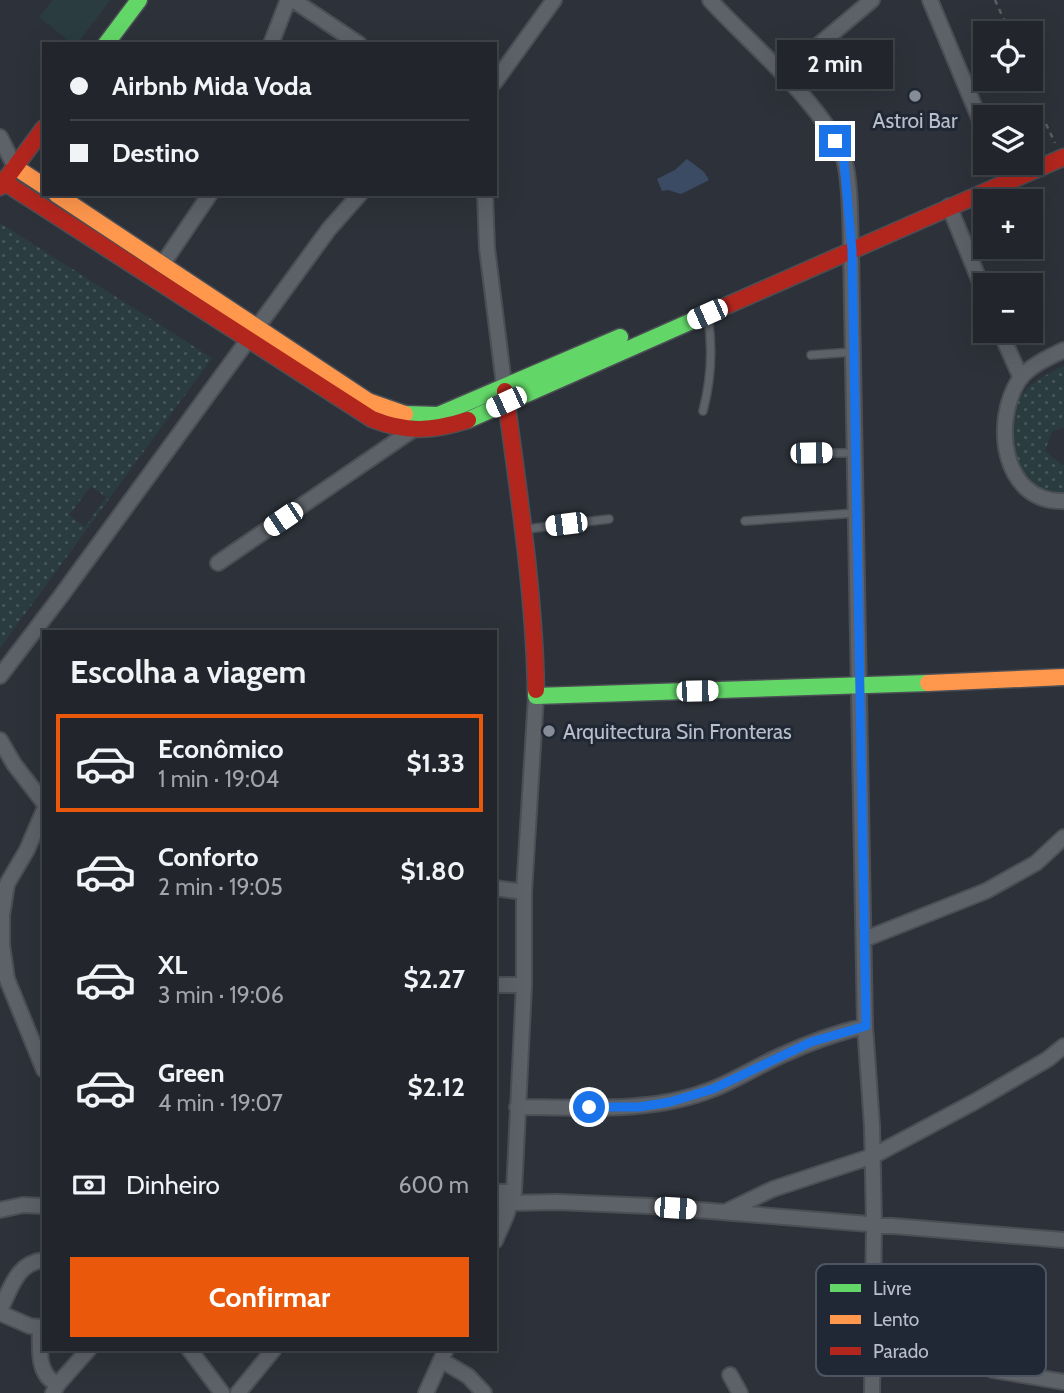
<!DOCTYPE html>
<html lang="pt">
<head>
<meta charset="utf-8">
<style>
  body { margin:0; font-family:Cabin,sans-serif; background:#2e3238; color:#f1f3f6; height:100vh; display:flex; flex-direction:column; font-size:26px; white-space:nowrap }
  * { box-sizing:border-box; margin:0 }
  p { font-size:23px; color:#a2a5a9 }
  .icon { flex:none; width:38px; height:38px; fill:none; stroke:currentColor; stroke-width:2; stroke-linecap:round; stroke-linejoin:round }
  .map { position:relative; flex:1; overflow:hidden }
  .panel { position:absolute; left:42px; top:630px; width:455px; height:721px; display:flex; flex-direction:column; background:#22262c; border-radius:0px; box-shadow:0 7px 28px #0002,0 0 0 2px #3f4348 }
  .panel>* { flex:none }
  .banner { position:absolute; left:42px; top:42px; width:455px; height:154px; border-radius:0px; box-shadow:0 7px 28px #0002,0 0 0 2px #3f4348; display:grid; align-content:center; height:154px; padding:0 28px; background:#22262c }
  .tools { position:absolute; left:973px; top:21px; display:grid; gap:14px }
  .tools a { display:grid; place-items:center; width:70px; height:70px; border-radius:0px; background:#22262c; box-shadow:0 7px 28px #0002,0 0 0 2px #3f4348; font-size:35px }
  .end { position:absolute; width:32px; height:32px; margin:-16px; border:9px solid #1a73e8; background:#fff; box-shadow:0 0 0 4px #fff }
  .from { border-radius:50% }
  .bubble { position:absolute; height:49px; border-radius:0px; background:#22262c; box-shadow:0 7px 28px #0002,0 0 0 2px #3f4348; font-size:23px; font-weight:700; line-height:49px; text-align:center }
  .car { position:absolute; width:21px; height:42px; margin:-21px -10px; border-radius:9px; box-shadow:0 0 5px 2px #0007; background:linear-gradient(#fff 24%,#345 0 40%,#fff 0 76%,#345 0 86%,#fff 0) }
  .banner b { display:flex; align-items:center; gap:24px; height:66px; font-size:26px }
  .banner b+b { border-top:2px solid #3f4348 }
  .banner i { width:18px; height:18px; background:#f1f3f6 }
  ul { padding:0; list-style:none }
  li { display:flex; align-items:center; gap:21px; height:98px; margin:0 14px 10px; padding:0 14px; border:4px solid transparent; border-radius:0px }
  li div { flex:1 }
  li b { display:block; font-size:26px }
  li em { font-style:normal; font-weight:700 }
  li.on { border-color:#ea580c }
  li>.icon { width:63px; height:63px; stroke-width:1.5 }
  h2 { padding:0 28px; font-size:32px; line-height:84px }
  .pay { display:flex; align-items:center; gap:18px; height:77px; padding:0 28px; font-size:26px }
  .pay p { margin-inline-start:auto }
  .button { display:flex; gap:14px; margin-top:auto; padding:14px 28px }
  .button a { flex:1; height:80px; border-radius:0px; background:#ea580c; color:#fff; font-size:28px; font-weight:700; line-height:80px; text-align:center }
  .map>svg:first-child { display:block }
</style>
</head>
<body>
<div class="map">
<svg width="1064" height="1393" viewBox="0 0 1064 1393">
  <defs>
    <pattern id="grass-dots" width="8" height="8" patternUnits="userSpaceOnUse" patternTransform="scale(1.75)"><rect width="8" height="8" fill="#2a3c40"/><path d="M2 2h.1M6 6h.1" fill="none" stroke="#47565a" stroke-width="1.8" stroke-linecap="round"/></pattern>
  </defs>
  <rect width="100%" height="100%" fill="#2d323a"/>
  <path fill="url(#grass-dots)" fill-rule="evenodd" d="M 0,223 L 212,358 L 0,648 ZM 91,486 L 106,497 L 85,527 L 69,515 Z
    M 1064,365 L 1064,428 L 1052,431 L 1045,451 L 1062,465 L 1064,464 L 1064,495 C 1051,494 1038,494 1028,485 C 1007,466 1006,419 1020,397 C 1029,382 1049,374 1064,365 Z"/>
  <path fill="#2a3c40" d="M 53,0 L 110,0 L 77,44 L 73,44 L 39,17 Z"/>
  <path fill="#3c4b64" d="M 687,159 L 704,172 L 709,180 L 681,194 L 668,190 L 662,191 L 657,179 L 675,170 Z"/>
  <g fill="none" stroke-linecap="round" stroke-linejoin="round">
    <defs>
      <path id="lane" d="M 811,355 L 853,352
        M 703,411 C 711,380 713,349 708,318
        M 811,453 L 855,453
        M 745,521 L 856,513
        M 527,529 L 609,519"/>
      <path id="street" d="M 293,0 L 359,44
        M 710,0 C 750,44 825,105 844,159 C 851,182 850,225 851,250 L 865,1026 L 872,1126 L 874,1223 L 872,1393
        M 930,0 L 985,132
        M 271,44 L 288,0
        M 783,75 L 872,0
        M 495,82 L 554,0
        M 0,137 L 15,167
        M 998,163 L 1001,169
        M 485,194 L 487,248 L 504,385
        M 949,206 L 985,294
        M 162,265 L 210,194
        M 1000,331 L 1021,378
        M 1064,350 C 1049,357 1029,366 1019,380 C 992,422 1002,503 1064,501
        M 218,563 L 411,431
        M 0,676 L 61,596 L 329,229 L 360,194
        M 0,740 L 14,764 L 44,803
        M 44,810 L 27,850 L 7,884 L 2,915 L 2,945 L 7,979 L 44,1070
        M 495,888 L 524,892
        M 865,939 L 986,891 L 1036,863 L 1064,837
        M 495,985 L 524,985
        M 517,1107 C 583,1107 651,1114 713,1089 C 736,1080 758,1066 780,1056 C 808,1043 836,1033 865,1026
        M 495,1192 L 514,1192
        M 495,1206 L 511,1203 L 557,1202 L 650,1206 L 1064,1240
        M 0,1210 L 23,1205 L 44,1206
        M 725,1212 L 773,1189 L 873,1156 L 976,1101 L 1048,1059 L 1064,1046
        M 495,1241 L 506,1216 L 514,1192 L 524,985 L 524,892 L 536,696
        M 0,1310 C 11,1289 16,1263 44,1260
        M 0,1313 L 30,1326 L 40,1327 C 40,1346 36,1376 58,1384
        M 189,1349 L 222,1393
        M 441,1360 L 468,1376 L 484,1393
        M 993,1370 L 1064,1382
        M 730,1375 L 740,1393
        M 53,1393 L 58,1384 L 89,1349
        M 238,1393 L 274,1349
        M 426,1393 L 446,1349"/>
      <path id="fast" d="M 106,44 L 139,0
        M 405,414 L 438,415 L 620,337
        M 468,420 L 719,309
        M 536,690 L 536,696 L 928,683"/>
      <path id="slow" d="M 15,167 L 44,186
        M 56,194 L 368,401 L 405,414
        M 928,683 L 1064,677"/>
      <path id="jam" d="M 4,182 L 372,419 C 406,433 433,431 468,420
        M 0,187 L 44,128
        M 719,309 L 1064,157
        M 505,391 C 518,490 534,589 536,690"/>
    </defs>
    <use href="#lane" stroke="#4b4e54" stroke-width="10"/>
    <use href="#street" stroke="#4b4e54" stroke-width="18"/>
    <use href="#fast" stroke="#4b4e54" stroke-width="19"/>
    <use href="#slow" stroke="#4b4e54" stroke-width="19"/>
    <use href="#jam" stroke="#4b4e54" stroke-width="19"/>
    <path stroke="#5a5f65" stroke-width="2.5" stroke-dasharray="5 5" stroke-linecap="butt" d="M 995,0 L 1010,33
      M 1046,124 L 1055,143"/>
    <use href="#lane" stroke="#5d6168" stroke-width="7"/>
    <use href="#street" stroke="#5d6168" stroke-width="14"/>
    <use href="#fast" stroke="#63d668" stroke-width="16"/>
    <use href="#slow" stroke="#ff974d" stroke-width="16"/>
    <use href="#jam" stroke="#b3261e" stroke-width="16"/>
  </g>
  <g fill="none" stroke-linecap="round" stroke-linejoin="round">
    <path stroke="#1a73e8" stroke-width="9" d="M 589,1107 L 639,1107 L 670,1102 L 713,1089 L 811,1042 L 866,1026 L 852,250 L 844,161 L 835,141"/>
  </g>
  <g fill="#878d98" stroke="#202835" stroke-width="2.5">
    <circle cx="915" cy="96" r="7"/>
    <circle cx="549" cy="731" r="7"/>
  </g>
  <g text-anchor="middle" dominant-baseline="central" stroke-width="6" stroke-linejoin="round" paint-order="stroke">
    <g font-size="21" fill="#b8beca" stroke="#202835">
      <text x="915" y="120">Astroi Bar</text>
      <text x="563" y="731" text-anchor="start">Arquitectura Sin Fronteras</text>
    </g>
  </g>
  <rect x="816" y="1264" width="230" height="112" rx="10" fill="#202835" stroke="#4e5562" stroke-width="2"/>
  <rect x="830" y="1284" width="31" height="8" fill="#63d668"/>
  <rect x="830" y="1315" width="31" height="9" fill="#ff974d"/>
  <rect x="830" y="1347" width="31" height="8" fill="#b3261e"/>
  <g font-size="19" fill="#b8beca">
    <text x="873" y="1295">Livre</text>
    <text x="873" y="1326">Lento</text>
    <text x="873" y="1358">Parado</text>
  </g>
</svg>
<div class="tools">
<a><svg class="icon" aria-label="locate" viewBox="0 0 24 24"><circle cx="12" cy="12" r="6"/><path d="M12 2v4M12 18v4M2 12h4M18 12h4"/></svg></a>
<a><svg class="icon" aria-label="layers" viewBox="0 0 24 24"><path d="M12 4l9 5-9 5-9-5zM3 14l9 5 9-5"/></svg></a>
<a>+</a>
<a>−</a>
</div>
<i class="end from" style="left:589px;top:1107px"></i>
<i class="end" style="left:835px;top:141px"></i>
<div class="bubble" style="left:777px;top:40px;width:116px">2 min</div>
<i class="car" style="left:707px;top:314px;rotate:246deg"></i>
<i class="car" style="left:506px;top:402px;rotate:245deg"></i>
<i class="car" style="left:811px;top:453px;rotate:89deg"></i>
<i class="car" style="left:283px;top:519px;rotate:236deg"></i>
<i class="car" style="left:566px;top:524px;rotate:263deg"></i>
<i class="car" style="left:697px;top:691px;rotate:89deg"></i>
<i class="car" style="left:675px;top:1208px;rotate:94deg"></i>
<div class="banner">
<b><i class="from"></i>Airbnb Mida Voda</b>
<b><i></i>Destino</b>
</div>
<section class="panel">
<h2>Escolha a viagem</h2>
<ul>
<li class="on"><svg class="icon" aria-label="car" viewBox="0 0 24 24"><path d="M5 17H2v-5l4-1 3-4h7l3 4 3 1v5h-3M9 17h6M6 11h13"/><circle cx="7" cy="17" r="2"/><circle cx="17" cy="17" r="2"/></svg><div><b>Econômico</b><p>1 min · 19:04</p></div><em>$1.33</em></li>
<li><svg class="icon" aria-label="car" viewBox="0 0 24 24"><path d="M5 17H2v-5l4-1 3-4h7l3 4 3 1v5h-3M9 17h6M6 11h13"/><circle cx="7" cy="17" r="2"/><circle cx="17" cy="17" r="2"/></svg><div><b>Conforto</b><p>2 min · 19:05</p></div><em>$1.80</em></li>
<li><svg class="icon" aria-label="car" viewBox="0 0 24 24"><path d="M5 17H2v-5l4-1 3-4h7l3 4 3 1v5h-3M9 17h6M6 11h13"/><circle cx="7" cy="17" r="2"/><circle cx="17" cy="17" r="2"/></svg><div><b>XL</b><p>3 min · 19:06</p></div><em>$2.27</em></li>
<li><svg class="icon" aria-label="car" viewBox="0 0 24 24"><path d="M5 17H2v-5l4-1 3-4h7l3 4 3 1v5h-3M9 17h6M6 11h13"/><circle cx="7" cy="17" r="2"/><circle cx="17" cy="17" r="2"/></svg><div><b>Green</b><p>4 min · 19:07</p></div><em>$2.12</em></li>
</ul>
<div class="pay"><svg class="icon" aria-label="cash" viewBox="0 0 24 24"><path d="M3 7h18v10H3z"/><circle cx="12" cy="12" r="2"/></svg>Dinheiro<p>600 m</p></div>
<div class="button"><a>Confirmar</a></div>
</section>
</div>
</body>
</html>
